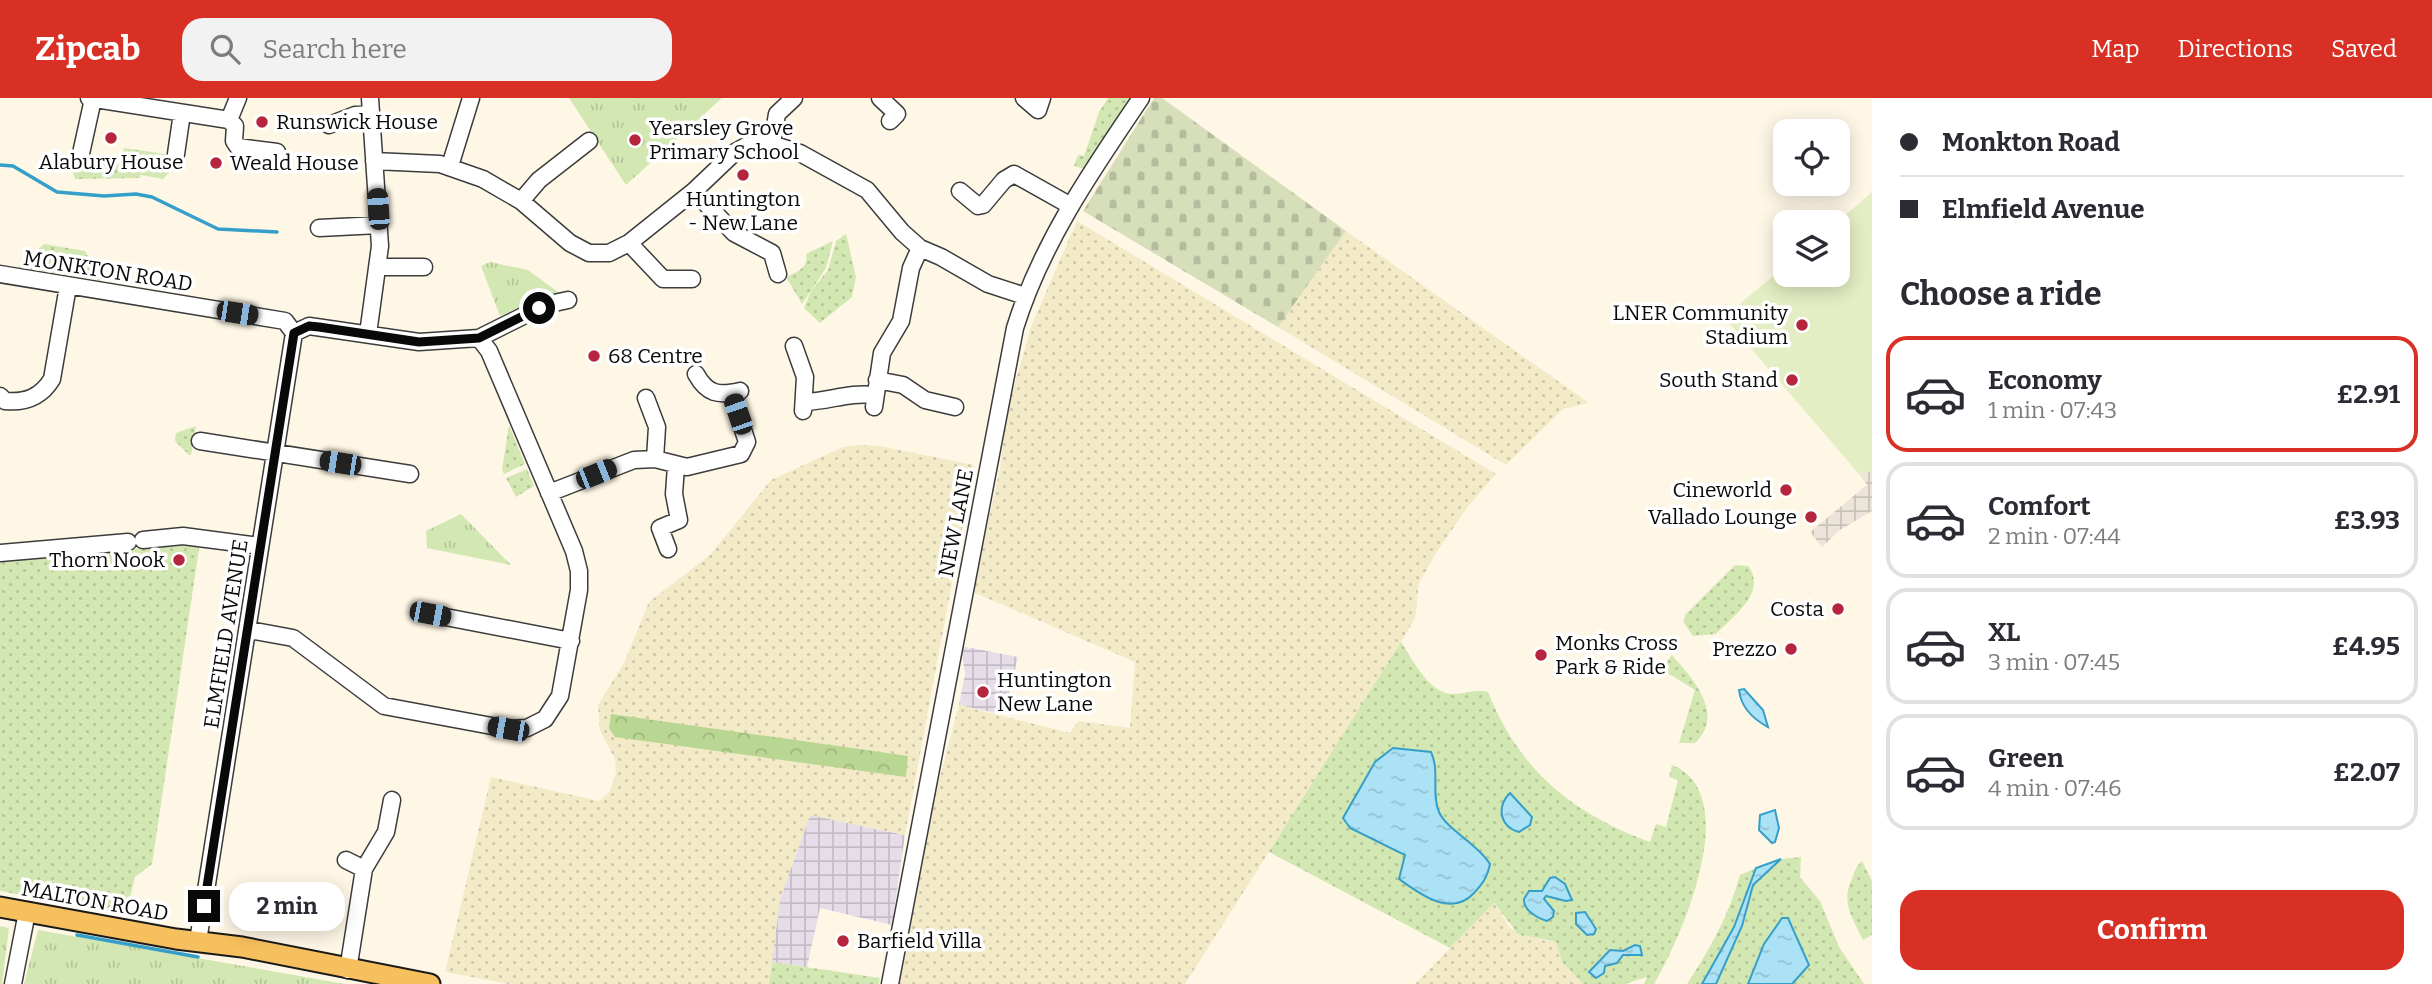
<!DOCTYPE html>
<html lang="en">
<head>
<meta charset="utf-8">
<style>
  body { margin:0; font-family:Bitter,serif; background:#f2f2f3; color:#2b2b33; height:100vh; display:flex; flex-direction:column; font-size:26px; white-space:nowrap }
  * { box-sizing:border-box; margin:0 }
  p { font-size:23px; color:#7c7c81 }
  .icon { flex:none; width:38px; height:38px; fill:none; stroke:currentColor; stroke-width:2; stroke-linecap:round; stroke-linejoin:round }
  .map { position:relative; flex:1; overflow:hidden }
  .details { display:flex; flex-direction:column; background:#fff; width:560px }
  .details>* { flex:none }
  .guide { display:grid; align-content:center; height:154px; padding:0 28px; background:#fff }
  .buttons { position:absolute; left:1773px; top:21px; display:grid; gap:14px }
  .buttons a { display:grid; place-items:center; width:77px; height:77px; border-radius:14px; background:#fff; box-shadow:0 4px 18px #0003; font-size:35px }
  .end { position:absolute; width:32px; height:32px; margin:-16px; border:9px solid #090909; background:#fff; box-shadow:0 0 0 4px #fff }
  .from { border-radius:50% }
  .bubble { position:absolute; height:49px; border-radius:21px; background:#fff; box-shadow:0 4px 18px #0003; font-size:23px; font-weight:700; line-height:49px; text-align:center }
  .car { position:absolute; width:21px; height:42px; margin:-21px -10px; border-radius:9px; box-shadow:0 0 5px 2px #0007; background:linear-gradient(#222 24%,#8ab4d8 0 40%,#222 0 76%,#8ab4d8 0 86%,#222 0) }
  .guide b { display:flex; align-items:center; gap:24px; height:66px; font-size:26px }
  .guide b+b { border-top:2px solid #e1e1e2 }
  .guide i { width:18px; height:18px; background:#2b2b33 }
  ul { padding:0; list-style:none }
  li { display:flex; align-items:center; gap:21px; height:116px; margin:0 14px 10px; padding:0 14px; border:4px solid #e1e1e2; border-radius:21px }
  li div { flex:1 }
  li b { display:block; font-size:26px }
  li em { font-style:normal; font-weight:700 }
  li.active { border-color:#d93025 }
  li>.icon { width:63px; height:63px; stroke-width:1.5 }
  h2 { padding:0 28px; font-size:32px; line-height:84px }
  .button { display:flex; gap:14px; margin-top:auto; padding:14px 28px }
  .button a { flex:1; height:80px; border-radius:21px; background:#d93025; color:#fff; font-size:28px; font-weight:700; line-height:80px; text-align:center }
  header { display:flex; align-items:center; gap:42px; box-sizing:border-box; height:98px; padding:0 35px; background:#d93025; color:#fff }
  header strong { font-size:33px }
  nav { display:flex; gap:38px; margin-inline-start:auto; font-size:24px }
  .search { width:490px; height:63px; background:#f2f2f3; display:flex; align-items:center; gap:18px; box-sizing:border-box; padding:0 24px; border-radius:21px; color:#7c7c81; font-size:26px }
  main { display:flex; flex:1; min-height:0 }
  .map>svg:first-child { display:block }
</style>
</head>
<body>
<header>
<strong>Zipcab</strong>
<div class="search"><svg class="icon" aria-label="search" viewBox="0 0 24 24"><circle cx="10" cy="10" r="6"/><path d="M15 15l6 6"/></svg>Search here</div>
<nav><a>Map</a><a>Directions</a><a>Saved</a></nav>
</header>
<main>
<div class="map">
<svg width="1872" height="886" viewBox="0 0 1872 886">
  <defs>
    <pattern id="industrial-grid" width="8" height="8" patternUnits="userSpaceOnUse" patternTransform="scale(1.75)"><rect width="8" height="8" fill="#e6dde9"/><path d="M0 4h8M4 0v8" fill="none" stroke="#c4bcc6"/></pattern>
    <pattern id="farmland-dots" width="8" height="8" patternUnits="userSpaceOnUse" patternTransform="scale(1.75)"><rect width="8" height="8" fill="#f3eac8"/><path d="M2 2h.1M6 6h.1" fill="none" stroke="#cfc7aa" stroke-width="1.8" stroke-linecap="round"/></pattern>
    <pattern id="grass-dots" width="8" height="8" patternUnits="userSpaceOnUse" patternTransform="scale(1.75)"><rect width="8" height="8" fill="#d3e7b2"/><path d="M2 2h.1M6 6h.1" fill="none" stroke="#b4c598" stroke-width="1.8" stroke-linecap="round"/></pattern>
    <pattern id="forest-crowns" width="20" height="18" patternUnits="userSpaceOnUse" patternTransform="scale(1.75)"><rect width="20" height="18" fill="#b9d792"/><path d="M2 6a3 3 0 1 1 6 0M12 15a3 3 0 1 1 6 0" fill="none" stroke="#9eb77d"/></pattern>
    <pattern id="cemetery-stones" width="16" height="16" patternUnits="userSpaceOnUse" patternTransform="scale(1.75)"><rect width="16" height="16" fill="#d6deba"/><path d="M2 7V4a2 2 0 0 1 4 0v3zM10 15v-3a2 2 0 0 1 4 0v3z" fill="#b6bd9f"/></pattern>
    <pattern id="park-tufts" width="24" height="20" patternUnits="userSpaceOnUse" patternTransform="scale(1.75)"><rect width="24" height="20" fill="#d3e7b2"/><path d="M3 7l-1-3M5 7V3M7 7l1-3M15 17l-1-3M17 17v-4M19 17l1-3" fill="none" stroke="#b4c598"/></pattern>
    <pattern id="plaza-grid" width="8" height="8" patternUnits="userSpaceOnUse" patternTransform="scale(1.75)"><rect width="8" height="8" fill="#ece4d8"/><path d="M0 4h8M4 0v8" fill="none" stroke="#c9c2b8"/></pattern>
    <pattern id="water-ripples" width="26" height="14" patternUnits="userSpaceOnUse" patternTransform="scale(1.75)"><rect width="26" height="14" fill="#ace2f5"/><path d="M2 4q2-2 4 0t4 0M15 11q2-2 4 0t4 0" fill="none" stroke="#93c1d1"/></pattern>
  </defs>
  <rect width="100%" height="100%" fill="#fff7e6"/>
  <path fill="url(#industrial-grid)" d="M 961,548 L 1018,559 L 1004,617 L 959,607 L 965,576 Z
    M 810,717 L 905,737 L 892,827 L 820,810 L 807,869 L 772,864 L 780,801 Z"/>
  <path fill="url(#farmland-dots)" d="M 1077,123 L 1496,376 L 1469,407 L 1436,455 L 1419,485 L 1415,520 L 1386,570 L 1185,886 L 899,886 L 930,716 L 959,607 L 1070,635 L 1078,623 L 1130,630 L 1135,564 L 973,494 L 1000,370 L 1007,313 L 1031,229 Z
    M 1346,133 L 1589,305 L 1563,311 L 1506,367 L 1278,229 Z
    M 859,347 L 880,348 L 974,367 L 905,737 L 810,717 L 780,801 L 769,886 L 509,886 L 445,874 L 491,679 L 599,703 L 610,693 L 616,675 L 615,661 L 600,633 L 598,607 L 625,563 L 649,504 L 710,457 L 771,382 L 843,349 Z
    M 1494,805 L 1510,830 L 1541,842 L 1556,844 L 1562,864 L 1583,886 L 1415,886 Z"/>
  <path fill="url(#grass-dots)" d="M 1108,0 L 1131,0 L 1085,71 L 1074,68 L 1078,57 L 1084,58 L 1099,14 Z
    M 124,50 L 145,53 L 140,80 L 75,81 L 73,74 L 92,71 L 94,63 L 121,67 Z
    M 846,136 L 856,179 L 852,199 L 820,225 L 804,210 L 811,193 L 828,172 L 836,143 Z
    M 833,143 L 826,170 L 802,206 L 786,179 C 796,174 809,170 806,156 Z
    M 44,146 L 85,153 L 101,183 L 18,169 Z
    M 509,327 L 525,366 L 504,376 L 502,372 Z
    M 196,328 L 191,357 L 189,357 L 175,343 L 176,335 Z
    M 527,371 L 534,388 L 516,399 L 506,380 Z
    M 200,444 L 152,766 L 135,779 L 126,816 L 0,793 L 0,464 Z
    M 1735,467 L 1748,468 C 1768,494 1733,518 1716,536 L 1693,538 L 1684,525 L 1685,517 Z
    M 1401,544 C 1413,562 1430,598 1455,596 C 1468,595 1475,591 1488,594 C 1519,672 1573,716 1650,744 L 1656,726 L 1666,729 L 1678,682 L 1669,679 L 1672,667 C 1745,696 1681,841 1654,886 L 1644,886 L 1647,879 L 1625,886 L 1583,886 L 1562,864 L 1556,844 L 1518,836 L 1494,805 L 1450,850 L 1269,754 Z
    M 1672,557 C 1692,580 1726,616 1695,645 L 1679,645 L 1695,592 L 1661,571 Z
    M 1801,759 L 1800,779 L 1820,803 L 1839,849 L 1864,886 L 1792,886 L 1805,862 L 1796,835 L 1783,820 L 1764,846 L 1748,886 L 1716,886 L 1742,828 L 1753,787 L 1781,761 Z
    M 1862,763 L 1872,783 L 1872,837 L 1863,842 C 1853,821 1841,805 1851,783 C 1855,774 1855,769 1862,763 Z
    M 1756,770 L 1734,829 L 1702,886 L 1687,886 C 1710,851 1729,817 1740,777 Z
    M 772,864 L 880,880 L 879,886 L 769,886 Z"/>
  <path fill="url(#forest-crowns)" d="M 611,616 L 908,658 L 906,679 L 615,639 L 609,630 Z"/>
  <path fill="url(#cemetery-stones)" d="M 1154,0 L 1162,0 L 1346,133 L 1278,229 L 1083,113 Z"/>
  <path fill="url(#park-tufts)" d="M 569,0 L 722,0 L 626,87 Z
    M 145,53 L 184,59 L 163,81 L 141,77 Z
    M 490,164 L 528,172 L 562,197 L 537,201 L 500,218 L 481,168 Z
    M 461,416 L 511,467 L 427,450 L 426,433 Z
    M 0,828 L 9,830 L 2,886 L 0,886 Z
    M 38,832 L 345,886 L 24,886 Z"/>
  <path fill="#e4eec4" d="M 1872,94 L 1872,373 L 1859,376 L 1724,219 L 1785,168 L 1785,177 L 1838,177 L 1838,124 L 1823,124 L 1836,114 L 1842,120 Z"/>
  <path fill="url(#plaza-grid)" d="M 1872,373 L 1872,413 L 1840,432 L 1822,449 L 1810,434 L 1867,387 L 1859,376 Z"/>
  <path fill="url(#water-ripples)" stroke="#359fca" stroke-width="2" d="M 1744,591 L 1763,612 L 1768,629 C 1753,621 1741,610 1739,592 Z
    M 1393,650 L 1431,654 C 1440,673 1431,696 1439,714 C 1447,732 1477,745 1490,766 C 1487,780 1483,785 1474,795 C 1451,820 1420,796 1399,781 L 1405,757 L 1350,730 L 1343,720 L 1375,664 Z
    M 1510,695 L 1532,719 L 1530,727 L 1519,734 C 1500,729 1496,709 1510,695 Z
    M 1775,712 L 1779,730 L 1775,744 L 1772,745 L 1759,732 L 1760,717 Z
    M 1781,761 L 1753,787 L 1742,828 L 1716,886 L 1702,886 L 1734,829 L 1756,770 Z
    M 1555,779 L 1565,786 L 1572,802 L 1566,803 L 1546,798 L 1544,801 L 1554,813 L 1553,819 L 1547,823 C 1537,820 1523,812 1524,801 L 1529,793 L 1542,793 L 1550,780 Z
    M 1585,814 L 1596,831 L 1594,836 L 1587,837 L 1576,826 L 1576,815 Z
    M 1782,820 L 1788,820 L 1809,867 L 1792,886 L 1748,886 L 1764,846 Z
    M 1635,847 L 1640,848 L 1642,857 L 1623,857 L 1617,865 L 1605,868 L 1604,875 L 1596,880 L 1589,874 L 1610,852 L 1623,853 Z"/>
  <g fill="none" stroke-linecap="round" stroke-linejoin="round">
    <path stroke="#359fca" stroke-width="3.5" d="M 0,67 L 13,68 L 57,94 L 104,98 L 136,96 L 152,99 L 218,131 L 277,134
      M 77,837 L 198,859"/>
    <defs>
      <path id="minor" d="M 89,0 L 229,22 L 235,28 L 234,43 L 238,49 L 277,54
        M 880,0 L 897,16 L 890,23
        M 1024,0 L 1038,12 L 1042,0
        M 229,22 L 238,0
        M 329,27 L 355,17 L 371,16
        M 772,46 L 777,16 L 794,0
        M 176,56 L 182,15
        M 80,60 L 93,1
        M 374,63 L 440,66 L 483,81 L 521,103 L 570,145 L 589,155 L 609,155 L 629,145 L 694,93 L 735,54 L 746,48 L 772,46 L 800,55 L 867,92 L 902,134 L 920,150 L 941,159 L 988,186 L 1025,198
        M 450,68 L 471,0
        M 694,93 L 734,135 L 772,155 L 778,176
        M 960,93 L 978,108 L 983,107 L 1004,82 L 1014,76 L 1071,108
        M 521,103 L 539,82 L 589,43
        M 319,130 L 379,127
        M 629,145 L 663,181 L 692,181
        M 378,169 L 424,169
        M 0,176 L 285,223 L 294,235
        M 294,235 L 309,228 L 419,244 L 479,240 L 545,207 L 568,202
        M 368,236 L 380,148 L 370,0
        M 794,248 L 805,279 L 803,313
        M 696,276 C 707,296 718,298 740,293
        M 877,282 L 903,287 L 925,302 L 955,309
        M 0,298 L 5,303 C 26,305 41,299 52,281 L 68,188
        M 646,300 L 657,329 L 655,361
        M 804,304 C 831,303 848,294 875,297
        M 874,309 L 882,255 L 901,223 L 911,170 L 920,150
        M 200,343 L 410,376
        M 549,395 L 634,362 L 655,361 L 687,369 L 741,356 L 747,344 L 731,295
        M 143,442 L 183,438 L 260,448
        M 668,451 L 660,430 L 679,422 L 674,396 L 676,368
        M 0,455 L 128,444
        M 430,516 L 571,543
        M 249,532 L 293,540 L 384,608 L 508,631 L 527,630 L 545,621 L 560,598 L 579,492 L 579,473 L 574,453 L 489,253 L 479,240
        M 346,762 L 364,771 L 386,734 L 392,702
        M 198,843 L 294,235
        M 348,872 L 364,771
        M 13,886 L 27,814
        M 890,886 L 1015,230 C 1041,146 1092,72 1141,0"/>
      <path id="major" d="M 0,809 L 176,841 L 242,849 L 430,886"/>
    </defs>
    <use href="#minor" stroke="#3c3c3c" stroke-width="19"/>
    <use href="#major" stroke="#1a1a1a" stroke-width="23"/>
    <use href="#minor" stroke="#fff" stroke-width="16"/>
    <use href="#major" stroke="#f6c05e" stroke-width="19"/>
  </g>
  <g fill="none" stroke-linecap="round" stroke-linejoin="round">
    <path stroke="#090909" stroke-width="9" d="M 204,808 L 294,235 L 309,228 L 319,229 L 419,244 L 479,240 L 539,210"/>
  </g>
  <g fill="#b5253d" stroke="#fff" stroke-width="2.5">
    <circle cx="262" cy="24" r="7"/>
    <circle cx="111" cy="40" r="7"/>
    <circle cx="635" cy="42" r="7"/>
    <circle cx="216" cy="65" r="7"/>
    <circle cx="743" cy="77" r="7"/>
    <circle cx="1802" cy="227" r="7"/>
    <circle cx="594" cy="258" r="7"/>
    <circle cx="1792" cy="282" r="7"/>
    <circle cx="1786" cy="392" r="7"/>
    <circle cx="1811" cy="419" r="7"/>
    <circle cx="179" cy="462" r="7"/>
    <circle cx="1838" cy="511" r="7"/>
    <circle cx="1791" cy="551" r="7"/>
    <circle cx="1541" cy="557" r="7"/>
    <circle cx="983" cy="594" r="7"/>
    <circle cx="843" cy="843" r="7"/>
  </g>
  <g text-anchor="middle" dominant-baseline="central" stroke-width="7" stroke-linejoin="round" paint-order="stroke">
    <g font-size="21" fill="#090909" stroke="#fff" text-anchor="start">
      <text x="276" y="24">Runswick House</text>
      <text x="649" y="30">Yearsley Grove<tspan x="649" dy="24">Primary School</tspan></text>
      <text x="111" y="64" text-anchor="middle">Alabury House</text>
      <text x="230" y="65">Weald House</text>
      <text x="743" y="101" text-anchor="middle">Huntington<tspan x="743" dy="24">- New Lane</tspan></text>
      <text x="1788" y="215" text-anchor="end">LNER Community<tspan x="1788" dy="24">Stadium</tspan></text>
      <text x="608" y="258">68 Centre</text>
      <text x="1778" y="282" text-anchor="end">South Stand</text>
      <text x="1772" y="392" text-anchor="end">Cineworld</text>
      <text x="1797" y="419" text-anchor="end">Vallado Lounge</text>
      <text x="165" y="462" text-anchor="end">Thorn Nook</text>
      <text x="1824" y="511" text-anchor="end">Costa</text>
      <text x="1555" y="545">Monks Cross<tspan x="1555" dy="24">Park &amp; Ride</tspan></text>
      <text x="1777" y="551" text-anchor="end">Prezzo</text>
      <text x="997" y="582">Huntington<tspan x="997" dy="24">New Lane</tspan></text>
      <text x="857" y="843">Barfield Villa</text>
    </g>
    <g font-size="21" fill="#090909" stroke="#fff">
      <text transform="translate(108 173) rotate(9)">MONKTON ROAD</text>
      <text transform="translate(956 425) rotate(-79)">NEW LANE</text>
      <text transform="translate(226 536) rotate(-81)">ELMFIELD AVENUE</text>
      <text transform="translate(95 803) rotate(10)">MALTON ROAD</text>
    </g>
  </g>
</svg>
<div class="buttons">
<a><svg class="icon" aria-label="locate" viewBox="0 0 24 24"><circle cx="12" cy="12" r="6"/><path d="M12 2v4M12 18v4M2 12h4M18 12h4"/></svg></a>
<a><svg class="icon" aria-label="layers" viewBox="0 0 24 24"><path d="M12 4l9 5-9 5-9-5zM3 14l9 5 9-5"/></svg></a>
</div>
<i class="end from" style="left:539px;top:210px"></i>
<i class="end" style="left:204px;top:808px"></i>
<div class="bubble" style="left:229px;top:784px;width:116px">2 min</div>
<i class="car" style="left:378px;top:111px;rotate:356deg"></i>
<i class="car" style="left:237px;top:215px;rotate:99deg"></i>
<i class="car" style="left:738px;top:316px;rotate:341deg"></i>
<i class="car" style="left:340px;top:365px;rotate:279deg"></i>
<i class="car" style="left:596px;top:376px;rotate:68deg"></i>
<i class="car" style="left:430px;top:516px;rotate:101deg"></i>
<i class="car" style="left:508px;top:631px;rotate:280deg"></i>
</div>
<section class="details">
<div class="guide">
<b><i class="from"></i>Monkton Road</b>
<b><i></i>Elmfield Avenue</b>
</div>
<h2>Choose a ride</h2>
<ul>
<li class="active"><svg class="icon" aria-label="car" viewBox="0 0 24 24"><path d="M5 17H2v-5l4-1 3-4h7l3 4 3 1v5h-3M9 17h6M6 11h13"/><circle cx="7" cy="17" r="2"/><circle cx="17" cy="17" r="2"/></svg><div><b>Economy</b><p>1 min · 07:43</p></div><em>£2.91</em></li>
<li><svg class="icon" aria-label="car" viewBox="0 0 24 24"><path d="M5 17H2v-5l4-1 3-4h7l3 4 3 1v5h-3M9 17h6M6 11h13"/><circle cx="7" cy="17" r="2"/><circle cx="17" cy="17" r="2"/></svg><div><b>Comfort</b><p>2 min · 07:44</p></div><em>£3.93</em></li>
<li><svg class="icon" aria-label="car" viewBox="0 0 24 24"><path d="M5 17H2v-5l4-1 3-4h7l3 4 3 1v5h-3M9 17h6M6 11h13"/><circle cx="7" cy="17" r="2"/><circle cx="17" cy="17" r="2"/></svg><div><b>XL</b><p>3 min · 07:45</p></div><em>£4.95</em></li>
<li><svg class="icon" aria-label="car" viewBox="0 0 24 24"><path d="M5 17H2v-5l4-1 3-4h7l3 4 3 1v5h-3M9 17h6M6 11h13"/><circle cx="7" cy="17" r="2"/><circle cx="17" cy="17" r="2"/></svg><div><b>Green</b><p>4 min · 07:46</p></div><em>£2.07</em></li>
</ul>
<div class="button"><a>Confirm</a></div>
</section>
</main>
</body>
</html>
